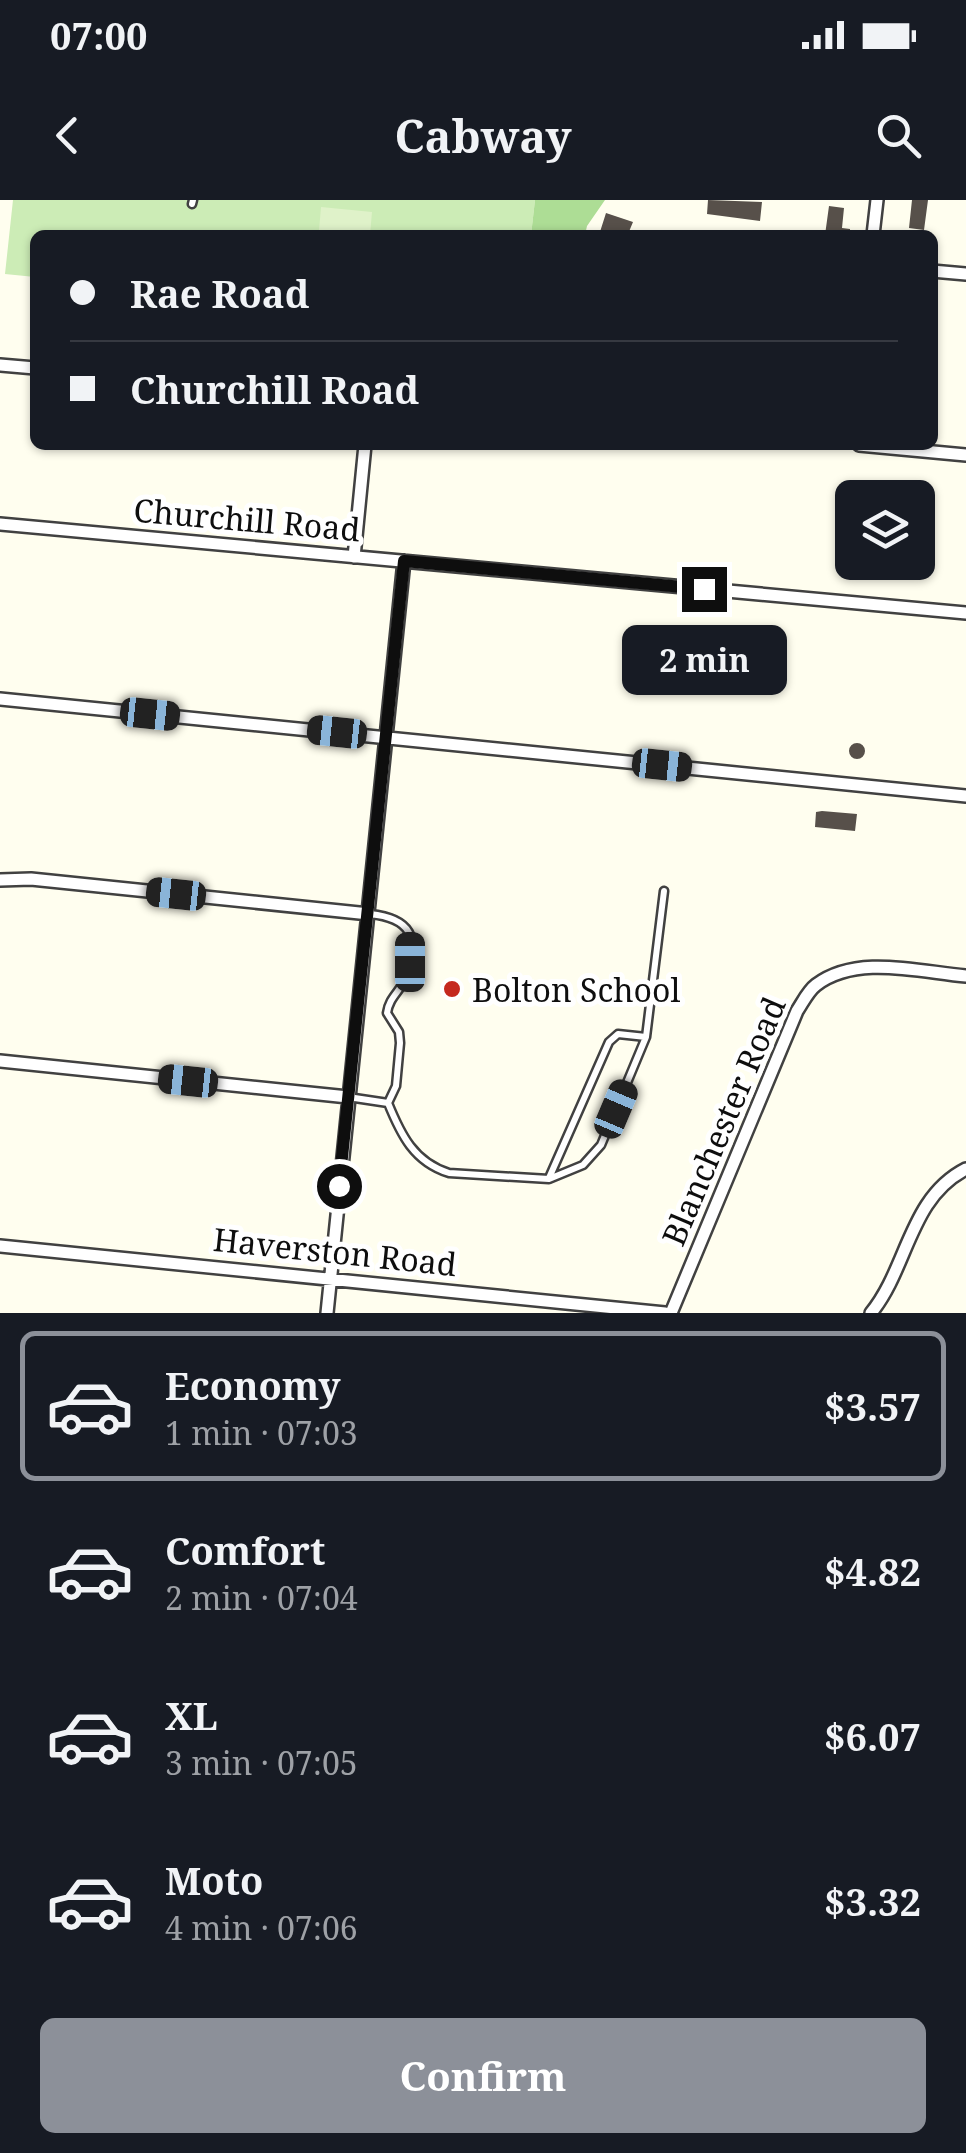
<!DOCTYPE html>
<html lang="en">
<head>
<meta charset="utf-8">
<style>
  body { margin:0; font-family:"Noto Serif",serif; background:#242831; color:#f1f3f6; height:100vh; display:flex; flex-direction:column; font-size:38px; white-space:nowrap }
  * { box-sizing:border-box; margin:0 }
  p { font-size:32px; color:#9ea1a6 }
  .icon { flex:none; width:55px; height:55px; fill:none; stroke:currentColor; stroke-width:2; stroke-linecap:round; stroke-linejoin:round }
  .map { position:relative; height:1113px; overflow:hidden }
  .sheet { display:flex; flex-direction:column; background:#171b24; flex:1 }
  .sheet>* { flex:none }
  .guide { position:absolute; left:30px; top:30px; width:908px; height:220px; border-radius:15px; box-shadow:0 2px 8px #0004; display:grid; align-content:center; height:220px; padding:0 40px; background:#171b24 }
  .tools { position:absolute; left:835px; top:280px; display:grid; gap:20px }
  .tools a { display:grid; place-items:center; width:100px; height:100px; border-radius:15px; background:#171b24; box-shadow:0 2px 8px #0004; font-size:50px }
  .end { position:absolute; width:45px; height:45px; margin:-22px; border:12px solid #0e0e0e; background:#fff; box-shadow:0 0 0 5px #fff }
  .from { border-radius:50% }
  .bubble { position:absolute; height:70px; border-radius:15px; background:#171b24; box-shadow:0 2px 8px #0004; font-size:32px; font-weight:700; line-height:70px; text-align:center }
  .car { position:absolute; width:30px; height:60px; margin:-30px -15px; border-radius:12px; box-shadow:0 0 8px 2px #0007; background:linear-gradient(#222 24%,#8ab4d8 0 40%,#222 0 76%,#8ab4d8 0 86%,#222 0) }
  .guide b { display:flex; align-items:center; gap:35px; height:95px; font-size:38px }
  .guide b+b { border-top:2px solid #363941 }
  .guide i { width:25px; height:25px; background:#f1f3f6 }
  ul { padding:18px 0 0; list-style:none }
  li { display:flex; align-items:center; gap:30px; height:150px; margin:0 20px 15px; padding:0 20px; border:5px solid transparent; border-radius:15px }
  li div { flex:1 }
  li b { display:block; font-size:38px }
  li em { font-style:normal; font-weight:700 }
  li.on { border-color:#8c9099 }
  li>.icon { width:90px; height:90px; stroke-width:1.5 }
  .action { display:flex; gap:20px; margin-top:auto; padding:20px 40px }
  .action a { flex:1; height:115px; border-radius:15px; background:#8c9099; color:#fff; font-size:40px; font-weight:700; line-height:115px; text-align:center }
  .status { display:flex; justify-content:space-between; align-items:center; height:70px; padding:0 50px; background:#171b24; direction:ltr }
  .status svg { height:28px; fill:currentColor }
  header { display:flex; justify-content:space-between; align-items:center; height:130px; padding:0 40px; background:#171b24; font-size:45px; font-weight:700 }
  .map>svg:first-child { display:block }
</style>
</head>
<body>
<div class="status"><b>07:00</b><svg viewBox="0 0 49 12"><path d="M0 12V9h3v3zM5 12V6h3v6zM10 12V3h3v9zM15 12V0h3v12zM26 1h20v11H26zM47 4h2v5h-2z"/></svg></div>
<header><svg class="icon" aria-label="back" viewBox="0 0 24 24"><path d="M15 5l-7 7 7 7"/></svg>Cabway<svg class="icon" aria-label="search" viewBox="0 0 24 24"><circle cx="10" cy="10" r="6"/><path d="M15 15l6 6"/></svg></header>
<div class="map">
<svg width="966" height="1113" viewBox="0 0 966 1113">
  <rect width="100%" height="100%" fill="#fffeef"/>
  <path fill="#ccecb6" d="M 13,0 L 535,0 L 531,35 L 35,35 L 35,77 L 5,74 Z"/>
  <path fill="#addd95" d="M 535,0 L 605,0 L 587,26 L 585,35 L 531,35 Z"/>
  <path fill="#dff2c9" d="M 321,7 L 372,12 L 370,35 L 319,31 Z"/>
  <path fill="#57504a" d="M 708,0 L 762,2 L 760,21 L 707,14 Z
    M 912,0 L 928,0 L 924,30 L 909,28 Z
    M 829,6 L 844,8 L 842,28 L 850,29 L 850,35 L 825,35 Z
    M 606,13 L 633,22 L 628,34 L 616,30 L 614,35 L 599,35 Z
    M849 551a8 8 0 1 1 16 0a8 8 0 1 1-16 0Z
    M 822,611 L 857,614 L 855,631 L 815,627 L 816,612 Z"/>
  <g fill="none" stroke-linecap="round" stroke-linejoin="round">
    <defs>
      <path id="lane" d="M 192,4 L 193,0
        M 348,897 L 388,903 L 396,886 L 400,843 L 399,832 L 387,813 C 389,797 401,791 406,777 C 421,737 410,718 370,714
        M 388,903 C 401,935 414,962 449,973 L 549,979 L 583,965 L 601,945 L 646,837 L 664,691
        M 549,978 L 609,842 L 618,834 L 646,837"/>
      <path id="street" d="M 873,35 L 877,0
        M 932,71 L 966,74
        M 0,165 L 35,168
        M 859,245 L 966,255
        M 0,324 L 966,413
        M 354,357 L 365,245
        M 0,499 L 966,596
        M 0,680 L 31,679 L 369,714
        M 0,861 L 348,897
        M 0,1046 L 665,1113
        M 327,1113 L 404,361
        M 671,1113 L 797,811 C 803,802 808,791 816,785 C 857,754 919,772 966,776
        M 871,1113 C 908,1068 909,998 966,969"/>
    </defs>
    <use href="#lane" stroke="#414141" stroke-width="11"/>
    <use href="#street" stroke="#414141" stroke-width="16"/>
    <use href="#lane" stroke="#fff" stroke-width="6"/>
    <use href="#street" stroke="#fff" stroke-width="11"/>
  </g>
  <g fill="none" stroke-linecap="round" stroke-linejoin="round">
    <path stroke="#0e0e0e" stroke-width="12" d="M 339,986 L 404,361 L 704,389"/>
  </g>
  <circle fill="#c5291f" stroke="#fff" stroke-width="4" cx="452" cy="789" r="10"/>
  <g text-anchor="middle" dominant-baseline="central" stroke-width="10" stroke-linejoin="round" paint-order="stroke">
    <g font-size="32" fill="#0e0e0e" stroke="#fff">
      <text transform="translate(247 319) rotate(5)">Churchill Road</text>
      <text transform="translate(723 921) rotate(-67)">Blanchester Road</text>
      <text transform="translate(335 1051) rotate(6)">Haverston Road</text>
    </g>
    <g font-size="32" fill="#0e0e0e" stroke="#fff" text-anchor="start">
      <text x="472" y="789">Bolton School</text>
    </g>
  </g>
</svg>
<div class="tools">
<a><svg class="icon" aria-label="layers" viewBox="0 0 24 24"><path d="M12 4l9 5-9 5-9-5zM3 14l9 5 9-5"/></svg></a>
</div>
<i class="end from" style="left:339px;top:986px"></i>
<i class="end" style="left:704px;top:389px"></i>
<div class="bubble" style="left:622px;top:425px;width:165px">2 min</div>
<i class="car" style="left:150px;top:514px;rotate:96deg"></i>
<i class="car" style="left:337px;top:532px;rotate:276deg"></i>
<i class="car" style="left:662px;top:565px;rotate:96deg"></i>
<i class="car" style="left:176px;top:694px;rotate:276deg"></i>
<i class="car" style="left:410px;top:762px;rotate:0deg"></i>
<i class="car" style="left:188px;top:881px;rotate:276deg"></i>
<i class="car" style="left:616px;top:909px;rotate:23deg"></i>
<div class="guide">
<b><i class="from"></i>Rae Road</b>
<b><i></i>Churchill Road</b>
</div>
</div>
<section class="sheet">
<ul>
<li class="on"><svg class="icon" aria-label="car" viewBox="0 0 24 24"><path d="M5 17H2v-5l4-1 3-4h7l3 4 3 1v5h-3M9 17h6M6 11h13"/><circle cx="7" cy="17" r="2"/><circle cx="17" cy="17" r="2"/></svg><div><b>Economy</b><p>1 min · 07:03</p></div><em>$3.57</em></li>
<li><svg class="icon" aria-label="car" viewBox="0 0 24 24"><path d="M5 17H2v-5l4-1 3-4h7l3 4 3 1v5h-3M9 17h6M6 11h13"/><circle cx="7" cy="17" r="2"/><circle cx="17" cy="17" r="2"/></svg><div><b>Comfort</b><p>2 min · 07:04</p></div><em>$4.82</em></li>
<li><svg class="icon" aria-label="car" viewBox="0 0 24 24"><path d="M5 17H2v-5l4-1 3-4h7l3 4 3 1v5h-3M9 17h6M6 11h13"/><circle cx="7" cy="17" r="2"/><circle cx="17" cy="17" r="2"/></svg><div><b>XL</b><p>3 min · 07:05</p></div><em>$6.07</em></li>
<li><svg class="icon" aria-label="car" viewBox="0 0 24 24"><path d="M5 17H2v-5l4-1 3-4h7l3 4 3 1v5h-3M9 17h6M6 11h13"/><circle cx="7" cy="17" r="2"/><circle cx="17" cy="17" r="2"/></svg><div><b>Moto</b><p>4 min · 07:06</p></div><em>$3.32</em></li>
</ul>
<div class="action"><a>Confirm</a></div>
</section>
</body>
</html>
